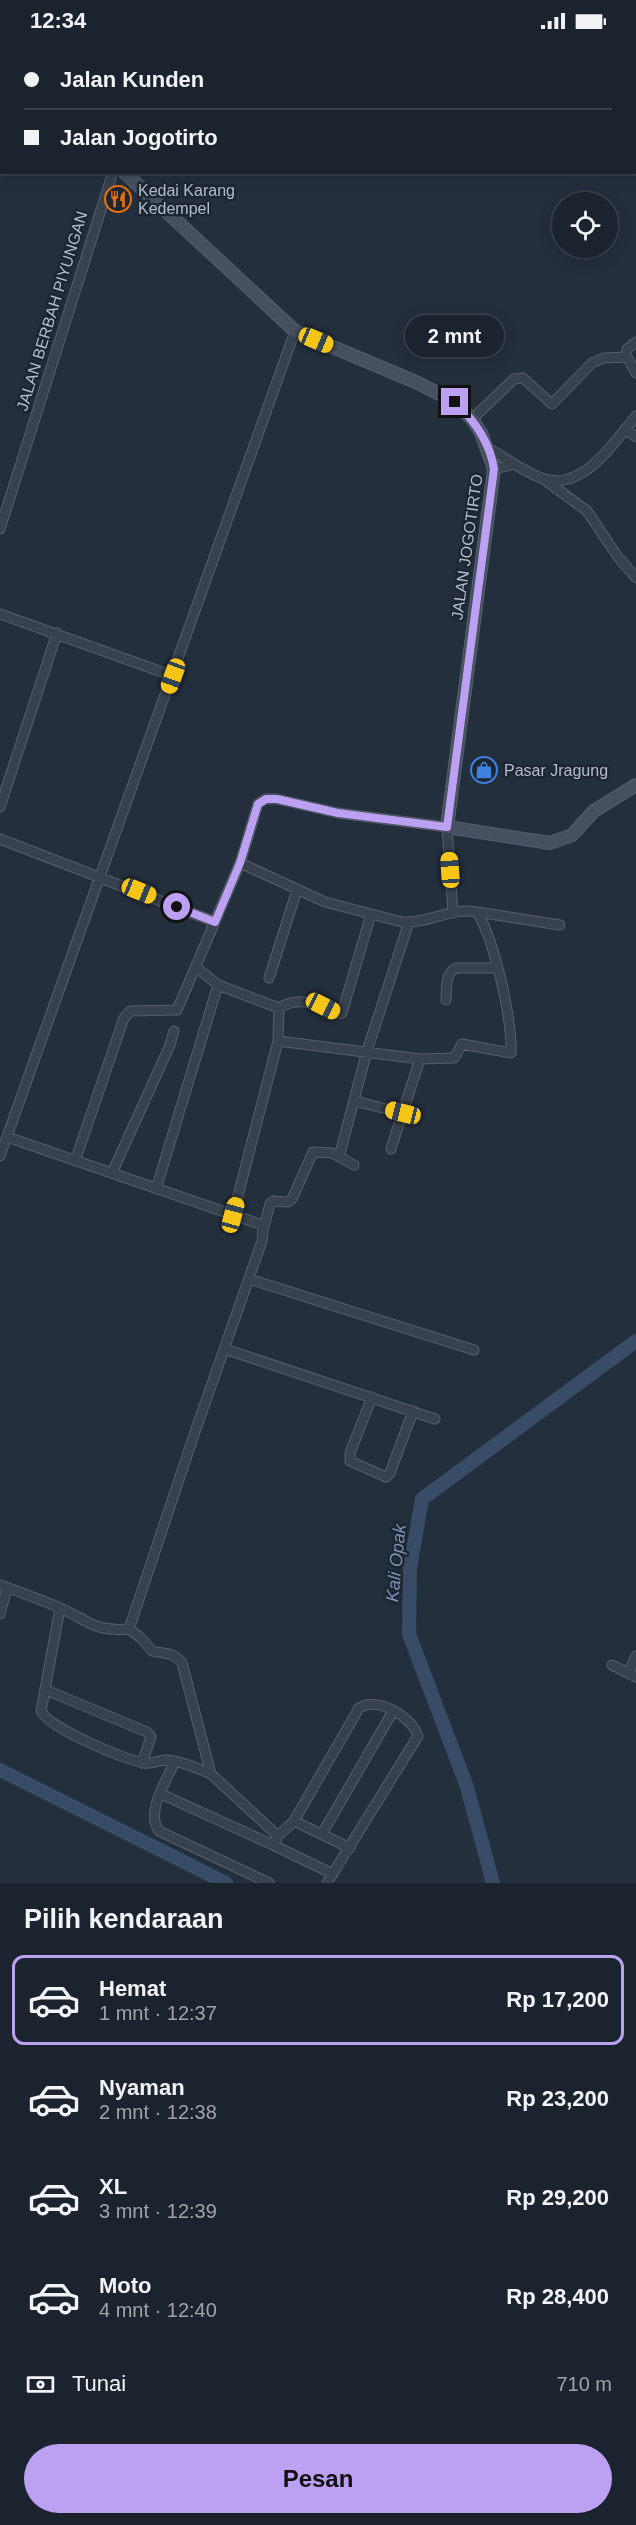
<!DOCTYPE html>
<html lang="id">
<head>
<meta charset="utf-8">
<style>
  body { margin:0; font-family:Arial,sans-serif; background:#282f3a; color:#f1f3f6; height:100vh; display:flex; flex-direction:column; font-size:22px; white-space:nowrap }
  * { box-sizing:border-box; margin:0 }
  p { font-size:20px; color:#a0a4aa }
  .icon { flex:none; width:33px; height:33px; fill:none; stroke:currentColor; stroke-width:2; stroke-linecap:round; stroke-linejoin:round }
  .map { position:relative; height:1841px; overflow:hidden }
  .side { display:flex; flex-direction:column; background:#1b232e; flex:1 }
  .side>* { flex:none }
  .hud { position:absolute; left:0px; top:0px; width:636px; height:132px; box-shadow:0 3px 15px #0003,0 0 0 2px #39404a; display:grid; align-content:center; height:132px; padding:0 24px; background:#1b232e }
  .controls { position:absolute; left:552px; top:150px; display:grid; gap:12px }
  .controls a { display:grid; place-items:center; width:66px; height:66px; border-radius:50%; background:#1b232e; box-shadow:0 3px 15px #0003,0 0 0 2px #39404a; font-size:30px }
  .end { position:absolute; width:27px; height:27px; margin:-14px; border:8px solid #bca0f2; background:#111; box-shadow:0 0 0 3px #111 }
  .from { border-radius:50% }
  .bubble { position:absolute; height:42px; border-radius:21px; background:#1b232e; box-shadow:0 3px 15px #0003,0 0 0 2px #39404a; font-size:20px; font-weight:800; line-height:42px; text-align:center }
  .car { position:absolute; width:18px; height:36px; margin:-18px -9px; border-radius:8px; box-shadow:0 0 4px 2px #0007; background:linear-gradient(#f5c518 24%,#345 0 40%,#f5c518 0 76%,#345 0 86%,#f5c518 0) }
  .hud b { display:flex; align-items:center; gap:21px; height:57px; font-size:22px }
  .hud b+b { border-top:2px solid #39404a }
  .hud i { width:15px; height:15px; background:#f1f3f6 }
  ul { padding:0; list-style:none }
  li { display:flex; align-items:center; gap:18px; height:90px; margin:0 12px 9px; padding:0 12px; border:3px solid transparent; border-radius:12px }
  li div { flex:1 }
  li b { display:block; font-size:22px }
  li em { font-style:normal; font-weight:800 }
  li.on { border-color:#bca0f2 }
  li>.icon { width:54px; height:54px; stroke-width:1.5 }
  h2 { padding:0 24px; font-size:27px; line-height:72px }
  .pay { display:flex; align-items:center; gap:15px; height:66px; padding:0 24px; font-size:22px }
  .pay p { margin-inline-start:auto }
  .primary-button { display:flex; gap:12px; margin-top:auto; padding:12px 24px }
  .primary-button a { flex:1; height:69px; border-radius:36px; background:#bca0f2; color:#111; font-size:24px; font-weight:800; line-height:69px; text-align:center }
  .status { display:flex; justify-content:space-between; align-items:center; height:42px; padding:0 30px; background:#1b232e; direction:ltr }
  .status svg { height:16px; fill:currentColor }
  .map>svg:first-child { display:block }
</style>
</head>
<body>
<div class="status"><b>12:34</b><svg viewBox="0 0 49 12"><path d="M0 12V9h3v3zM5 12V6h3v6zM10 12V3h3v9zM15 12V0h3v12zM26 1h20v11H26zM47 4h2v5h-2z"/></svg></div>
<div class="map">
<svg width="636" height="1841" viewBox="0 0 636 1841">
  <rect width="100%" height="100%" fill="#242f3e"/>
  <g fill="none" stroke-linecap="round" stroke-linejoin="round">
    <path stroke="#394c67" stroke-width="14" d="M 0,1728 L 226,1841
      M 493,1841 L 467,1745 L 409,1592 L 410,1526 L 422,1457 L 636,1299"/>
    <defs>
      <path id="street" d="M 0,77 L 2,74
        M 636,300 L 627,307 L 626,313 L 636,331
        M 472,377 L 514,337 L 523,336 L 552,362 L 592,321 L 604,316 L 626,315
        M 625,387 L 636,395
        M 488,406 C 506,416 522,429 541,436 C 583,451 613,401 636,374
        M 494,427 L 515,422
        M 545,438 L 587,469 L 618,515 L 636,536
        M 0,487 L 113,130
        M 0,572 L 173,634
        M 0,765 L 57,591
        M 0,797 L 215,880
        M 240,821 L 325,860 L 402,880 C 427,882 452,865 477,870 C 495,900 512,976 511,1011 L 462,1002 L 454,1016 L 420,1017 L 278,999
        M 477,870 L 560,883
        M 197,926 L 218,943 L 279,966 L 278,999 L 233,1173
        M 269,936 L 297,848
        M 446,958 C 447,946 444,933 456,926 L 498,926
        M 279,966 C 300,953 317,963 336,971 L 342,971 L 371,872
        M 354,1059 L 403,1071
        M 7,1095 L 251,1179 L 261,1183 L 263,1188 L 262,1199 L 195,1390 L 129,1587
        M 391,1107 L 420,1017
        M 0,1114 L 295,289
        M 339,1115 L 367,1009 L 409,880
        M 75,1119 L 124,976 L 130,969 L 177,968 L 240,821 L 258,762 L 265,757 L 277,757 L 338,771 L 447,785 L 453,871
        M 112,1131 L 170,1003 L 174,989
        M 156,1147 L 218,943
        M 263,1188 L 270,1162 L 273,1159 L 288,1160 L 292,1157 L 313,1110 L 332,1111 L 354,1123
        M 249,1237 L 474,1308
        M 225,1307 L 435,1377
        M 372,1355 L 350,1411 L 350,1419 L 386,1435 L 390,1431 L 413,1369
        M 0,1543 C 19,1550 39,1557 58,1565 C 88,1578 93,1590 129,1587 L 141,1596 L 152,1609 C 164,1612 174,1610 182,1621 L 211,1732 L 278,1794 L 273,1803 L 333,1832
        M 60,1566 L 41,1669 C 48,1686 124,1717 144,1721 C 152,1723 158,1718 166,1718 C 182,1719 196,1726 211,1732
        M 0,1572 L 7,1546
        M 612,1623 L 636,1635
        M 628,1631 L 636,1614
        M 46,1648 L 147,1690 L 151,1695 L 142,1721
        M 175,1719 C 167,1738 145,1770 159,1789 L 269,1841
        M 161,1752 L 273,1803
        M 294,1779 L 350,1806
        M 322,1792 L 393,1669
        M 278,1794 L 294,1779 L 359,1666 C 378,1654 412,1675 418,1694 L 327,1841"/>
      <path id="secondary" d="M 151,2 L 151,0
        M 0,64 L 2,64
        M 124,130 L 295,289 L 418,341 L 455,360 L 472,377 L 481,391 L 494,427 L 447,785 L 550,801 L 572,793 L 594,769 L 636,743"/>
    </defs>
    <use href="#street" stroke="#565f6c" stroke-width="11"/>
    <use href="#secondary" stroke="#565f6c" stroke-width="14"/>
    <use href="#street" stroke="#38414e" stroke-width="9"/>
    <use href="#secondary" stroke="#465061" stroke-width="12"/>
  </g>
  <g fill="none" stroke-linecap="round" stroke-linejoin="round">
    <path stroke="#bca0f2" stroke-width="8" d="M 177,865 L 215,880 L 240,821 L 258,762 L 266,757 L 277,757 L 338,771 L 447,785 L 494,427 C 490,400 475,379 455,360"/>
  </g>
  <defs>
    <symbol id="restaurant-ring" viewBox="-11 -11 22 22"><circle r="9.5" fill="#1d2633" stroke="#e8710a" stroke-width="1.5"/><path d="M-5-6h1v4h1v-4h1v4h1v-4h1v5L-1.5 .5V6h-2V.5L-5-1ZM5-6V6H3V1.5H1.5Q1.5-4 5-6Z" fill="#e8710a"/></symbol>
    <symbol id="shop-ring" viewBox="-11 -11 22 22"><circle r="9.5" fill="#1d2633" stroke="#3f7fe0" stroke-width="1.5"/><path d="M-5-2.5h2.3a2.7 3.5 0 0 1 5.4 0H5L5.5 6h-11ZM-1.5-2.5h3a1.5 2.3 0 0 0-3 0Z" fill="#3f7fe0"/></symbol>
  </defs>
  <g fill-rule="evenodd">
    <use href="#restaurant-ring" x="103" y="142" width="30" height="30"/>
    <use href="#shop-ring" x="469" y="713" width="30" height="30"/>
  </g>
  <g text-anchor="middle" dominant-baseline="central" stroke-width="5" stroke-linejoin="round" paint-order="stroke">
    <g font-size="16" fill="#b4bcc9" stroke="#1d2633" text-anchor="start">
      <text x="138" y="148">Kedai Karang<tspan x="138" dy="18">Kedempel</tspan></text>
      <text x="504" y="728">Pasar Jragung</text>
    </g>
    <g font-size="16" fill="#b4bcc9" stroke="#1d2633">
      <text transform="translate(52 269) rotate(-73)">JALAN BERBAH PIYUNGAN</text>
      <text transform="translate(467 505) rotate(-82)">JALAN JOGOTIRTO</text>
    </g>
    <g font-size="18" font-style="italic" fill="#7c92b1" stroke="#1d2633">
      <text transform="translate(396 1521) rotate(-84)">Kali Opak</text>
    </g>
  </g>
</svg>
<div class="controls">
<a><svg class="icon" aria-label="locate" viewBox="0 0 24 24"><circle cx="12" cy="12" r="6"/><path d="M12 2v4M12 18v4M2 12h4M18 12h4"/></svg></a>
</div>
<i class="end from" style="left:177px;top:865px"></i>
<i class="end" style="left:455px;top:360px"></i>
<div class="bubble" style="left:405px;top:273px;width:99px">2 mnt</div>
<i class="car" style="left:316px;top:298px;rotate:113deg"></i>
<i class="car" style="left:173px;top:634px;rotate:200deg"></i>
<i class="car" style="left:450px;top:828px;rotate:356deg"></i>
<i class="car" style="left:139px;top:849px;rotate:112deg"></i>
<i class="car" style="left:323px;top:964px;rotate:117deg"></i>
<i class="car" style="left:403px;top:1071px;rotate:284deg"></i>
<i class="car" style="left:233px;top:1173px;rotate:15deg"></i>
<div class="hud">
<b><i class="from"></i>Jalan Kunden</b>
<b><i></i>Jalan Jogotirto</b>
</div>
</div>
<section class="side">
<h2>Pilih kendaraan</h2>
<ul>
<li class="on"><svg class="icon" aria-label="car" viewBox="0 0 24 24"><path d="M5 17H2v-5l4-1 3-4h7l3 4 3 1v5h-3M9 17h6M6 11h13"/><circle cx="7" cy="17" r="2"/><circle cx="17" cy="17" r="2"/></svg><div><b>Hemat</b><p>1 mnt · 12:37</p></div><em>Rp 17,200</em></li>
<li><svg class="icon" aria-label="car" viewBox="0 0 24 24"><path d="M5 17H2v-5l4-1 3-4h7l3 4 3 1v5h-3M9 17h6M6 11h13"/><circle cx="7" cy="17" r="2"/><circle cx="17" cy="17" r="2"/></svg><div><b>Nyaman</b><p>2 mnt · 12:38</p></div><em>Rp 23,200</em></li>
<li><svg class="icon" aria-label="car" viewBox="0 0 24 24"><path d="M5 17H2v-5l4-1 3-4h7l3 4 3 1v5h-3M9 17h6M6 11h13"/><circle cx="7" cy="17" r="2"/><circle cx="17" cy="17" r="2"/></svg><div><b>XL</b><p>3 mnt · 12:39</p></div><em>Rp 29,200</em></li>
<li><svg class="icon" aria-label="car" viewBox="0 0 24 24"><path d="M5 17H2v-5l4-1 3-4h7l3 4 3 1v5h-3M9 17h6M6 11h13"/><circle cx="7" cy="17" r="2"/><circle cx="17" cy="17" r="2"/></svg><div><b>Moto</b><p>4 mnt · 12:40</p></div><em>Rp 28,400</em></li>
</ul>
<div class="pay"><svg class="icon" aria-label="cash" viewBox="0 0 24 24"><path d="M3 7h18v10H3z"/><circle cx="12" cy="12" r="2"/></svg>Tunai<p>710 m</p></div>
<div class="primary-button"><a>Pesan</a></div>
</section>
</body>
</html>
